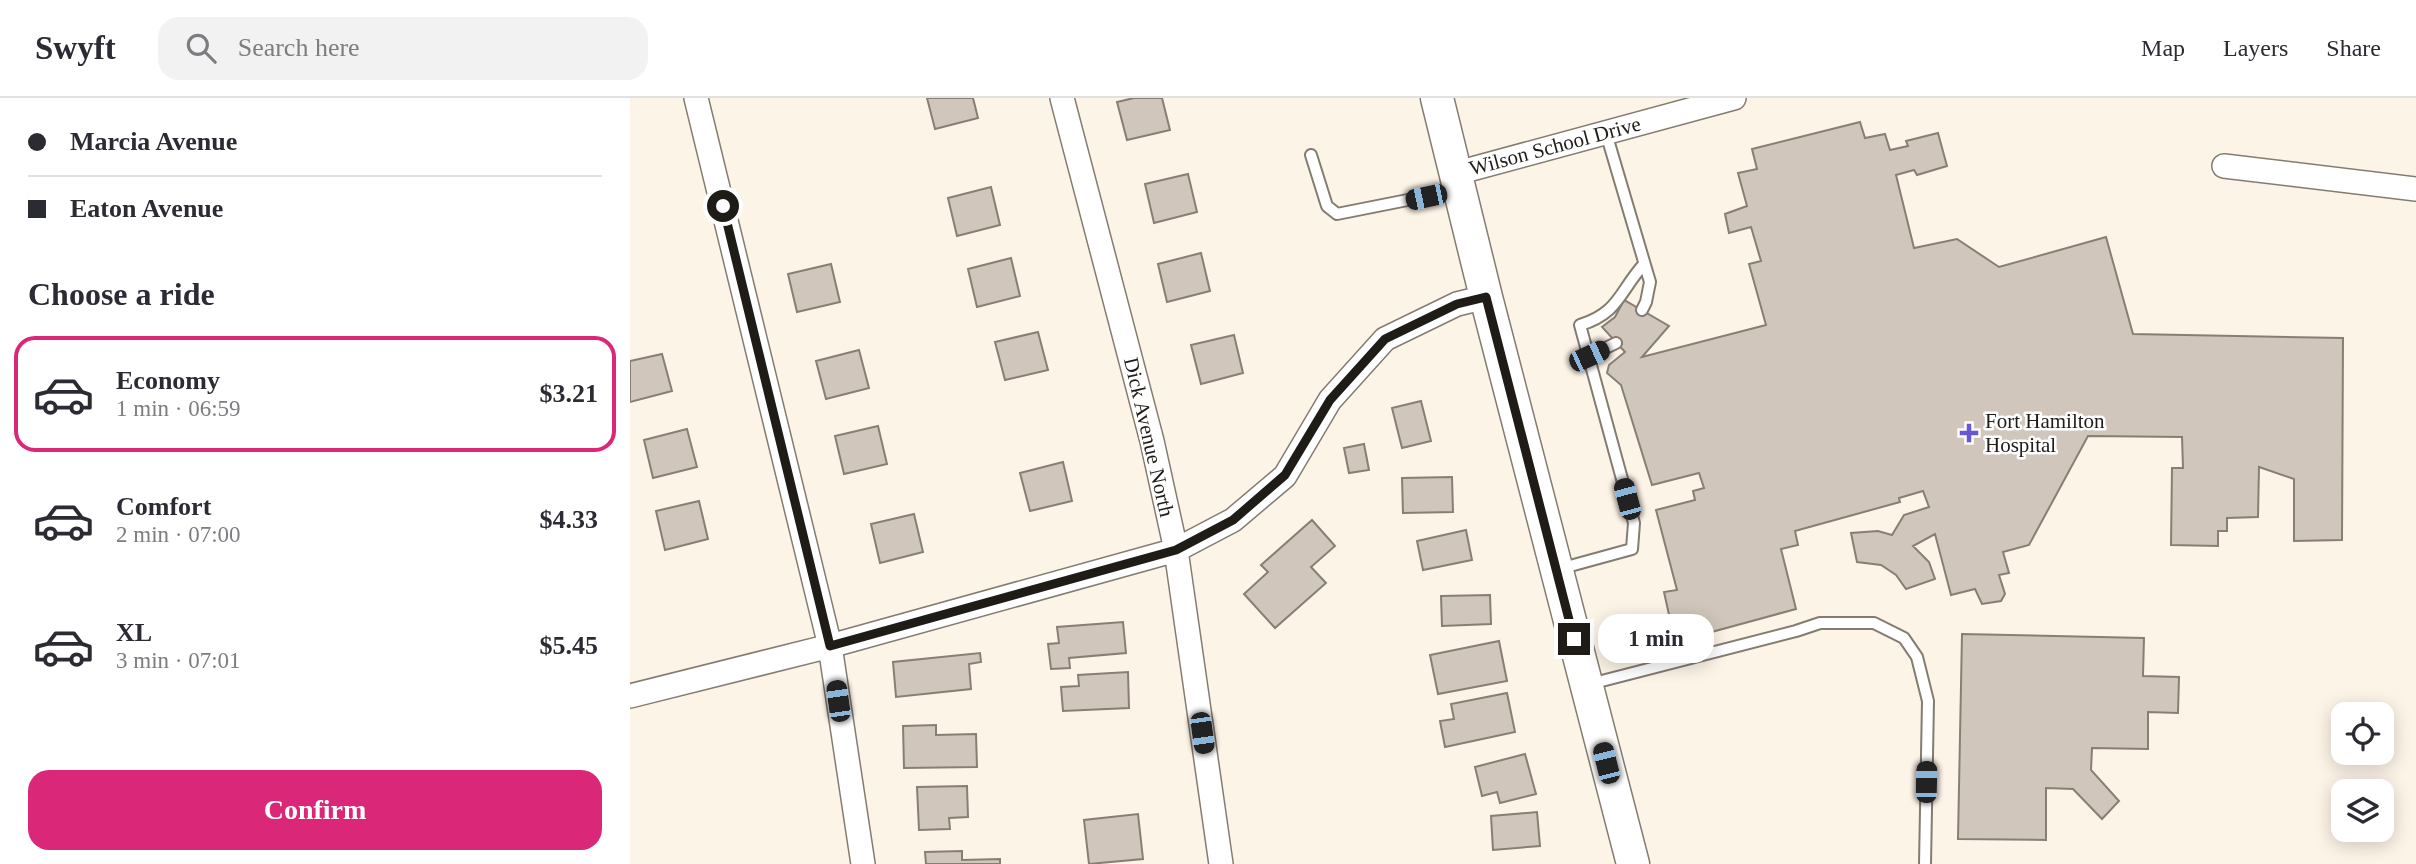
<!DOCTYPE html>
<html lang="en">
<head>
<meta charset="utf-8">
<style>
  body { margin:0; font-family:"Times New Roman",serif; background:#f2f2f3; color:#2b2b33; height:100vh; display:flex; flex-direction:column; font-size:26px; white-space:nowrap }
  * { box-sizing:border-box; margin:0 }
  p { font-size:23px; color:#7c7c81 }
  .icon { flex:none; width:38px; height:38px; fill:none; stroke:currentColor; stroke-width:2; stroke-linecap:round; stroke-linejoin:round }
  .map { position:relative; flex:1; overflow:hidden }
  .details { display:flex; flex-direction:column; background:#fff; width:630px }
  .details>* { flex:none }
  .top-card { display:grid; align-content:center; height:154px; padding:0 28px; background:#fff }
  .tools { position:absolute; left:1701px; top:604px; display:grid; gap:14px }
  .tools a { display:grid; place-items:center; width:63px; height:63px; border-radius:14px; background:#fff; box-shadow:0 4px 18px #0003; font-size:35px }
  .end { position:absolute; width:32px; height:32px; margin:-16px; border:9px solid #1f1c18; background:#fff; box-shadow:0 0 0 4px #fff }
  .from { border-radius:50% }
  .bubble { position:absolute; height:49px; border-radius:21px; background:#fff; box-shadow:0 4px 18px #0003; font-size:23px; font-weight:600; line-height:49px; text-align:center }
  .car { position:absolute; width:21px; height:42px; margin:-21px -10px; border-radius:9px; box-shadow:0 0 5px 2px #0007; background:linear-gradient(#222 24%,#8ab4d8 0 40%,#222 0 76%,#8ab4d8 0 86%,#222 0) }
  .top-card b { display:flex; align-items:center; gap:24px; height:66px; font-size:26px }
  .top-card b+b { border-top:2px solid #e1e1e2 }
  .top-card i { width:18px; height:18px; background:#2b2b33 }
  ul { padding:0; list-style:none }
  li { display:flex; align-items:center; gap:21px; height:116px; margin:0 14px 10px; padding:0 14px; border:4px solid transparent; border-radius:21px }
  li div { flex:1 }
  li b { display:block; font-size:26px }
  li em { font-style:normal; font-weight:600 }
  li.current { border-color:#db2777 }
  li>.icon { width:63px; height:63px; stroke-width:1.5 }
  h2 { padding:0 28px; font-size:32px; line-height:84px }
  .primary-button { display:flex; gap:14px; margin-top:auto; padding:14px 28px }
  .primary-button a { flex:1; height:80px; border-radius:21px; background:#db2777; color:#fff; font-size:28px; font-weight:600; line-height:80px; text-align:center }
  header { display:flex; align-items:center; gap:42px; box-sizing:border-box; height:98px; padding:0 35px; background:#fff; border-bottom:2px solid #e1e1e2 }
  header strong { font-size:33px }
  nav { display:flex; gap:38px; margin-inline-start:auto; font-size:24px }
  .search { width:490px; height:63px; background:#f2f2f3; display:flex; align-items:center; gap:18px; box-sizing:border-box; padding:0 24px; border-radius:21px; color:#7c7c81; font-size:26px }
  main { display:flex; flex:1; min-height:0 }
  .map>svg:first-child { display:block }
</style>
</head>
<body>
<header>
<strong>Swyft</strong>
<div class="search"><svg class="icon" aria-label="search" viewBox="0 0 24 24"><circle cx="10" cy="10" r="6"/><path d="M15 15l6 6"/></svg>Search here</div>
<nav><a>Map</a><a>Layers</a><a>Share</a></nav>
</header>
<main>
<section class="details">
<div class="top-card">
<b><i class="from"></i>Marcia Avenue</b>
<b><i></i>Eaton Avenue</b>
</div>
<h2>Choose a ride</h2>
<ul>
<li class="current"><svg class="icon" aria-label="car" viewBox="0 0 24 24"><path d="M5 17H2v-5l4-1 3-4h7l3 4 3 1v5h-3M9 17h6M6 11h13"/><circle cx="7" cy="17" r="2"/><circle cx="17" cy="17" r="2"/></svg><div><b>Economy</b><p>1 min · 06:59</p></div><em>$3.21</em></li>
<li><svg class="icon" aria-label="car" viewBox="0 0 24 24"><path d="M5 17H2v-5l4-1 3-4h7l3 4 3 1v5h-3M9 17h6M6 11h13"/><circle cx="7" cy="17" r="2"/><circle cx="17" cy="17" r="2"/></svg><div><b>Comfort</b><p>2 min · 07:00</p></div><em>$4.33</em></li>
<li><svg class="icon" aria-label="car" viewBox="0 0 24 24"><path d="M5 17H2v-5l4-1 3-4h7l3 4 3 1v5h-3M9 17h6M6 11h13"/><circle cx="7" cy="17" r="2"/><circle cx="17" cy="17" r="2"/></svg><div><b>XL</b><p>3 min · 07:01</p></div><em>$5.45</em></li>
</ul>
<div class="primary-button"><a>Confirm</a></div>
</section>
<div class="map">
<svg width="1786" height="766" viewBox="0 0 1786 766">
  <rect width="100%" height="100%" fill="#fdf4e8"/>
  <path fill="#d0c6bb" stroke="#877f74" stroke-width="2" d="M 297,0 L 343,0 L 348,20 L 305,31 Z
    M 504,0 L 532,0 L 540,32 L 497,42 L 487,4 Z
    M 1230,24 L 1235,40 L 1255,36 L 1260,52 L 1278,48 L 1276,43 L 1308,35 L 1317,68 L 1287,77 L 1284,72 L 1266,77 L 1284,150 L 1327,141 L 1369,169 L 1476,139 L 1503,236 L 1713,240 L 1712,442 L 1664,443 L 1664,381 L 1629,369 L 1628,419 L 1597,420 L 1597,433 L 1588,433 L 1588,448 L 1541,447 L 1542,370 L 1553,370 L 1552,339 L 1458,338 L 1399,447 L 1373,454 L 1379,475 L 1369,477 L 1375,496 L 1371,503 L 1352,506 L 1345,491 L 1321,497 L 1305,436 L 1283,448 L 1299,464 L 1305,481 L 1276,491 L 1266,477 L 1251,467 L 1227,464 L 1221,435 L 1248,433 L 1262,437 L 1274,417 L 1299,409 L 1293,393 L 1269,400 L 1270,404 L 1165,433 L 1168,447 L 1151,451 L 1166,511 L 1045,544 L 1034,494 L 1047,492 L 1026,412 L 1065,402 L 1063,393 L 1074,390 L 1069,375 L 1022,387 L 991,287 L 977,275 L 979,267 L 995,254 L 972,229 L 985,219 L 994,202 L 1039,228 L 1012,259 L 1136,227 L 1119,166 L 1131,163 L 1121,129 L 1099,135 L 1095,116 L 1117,108 L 1108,75 L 1127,71 L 1122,51 Z
    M 558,76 L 567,114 L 524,125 L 515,86 Z
    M 361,89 L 370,127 L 327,138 L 318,100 Z
    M 571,155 L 580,193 L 537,204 L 528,166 Z
    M 381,160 L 390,198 L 347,209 L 338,171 Z
    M 201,166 L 210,204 L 167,214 L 158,176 Z
    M 408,234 L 418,272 L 375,282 L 365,244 Z
    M 604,237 L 613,275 L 571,286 L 561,247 Z
    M 229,252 L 239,290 L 196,301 L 186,263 Z
    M 32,256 L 42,293 L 0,304 L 0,263 Z
    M 791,303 L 801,343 L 772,350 L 762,310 Z
    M 248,328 L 257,366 L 214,376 L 205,338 Z
    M 57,331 L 67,369 L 23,380 L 14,342 Z
    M 734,346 L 739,372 L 719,375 L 714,350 Z
    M 433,364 L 442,403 L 400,413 L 390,375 Z
    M 822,379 L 823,414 L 773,415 L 772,380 Z
    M 69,403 L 78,441 L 35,452 L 26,413 Z
    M 284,416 L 293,454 L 250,465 L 241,426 Z
    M 682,422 L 705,448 L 681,469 L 696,485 L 645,530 L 614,496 L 638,474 L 631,467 Z
    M 836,432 L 842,462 L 793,472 L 787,443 Z
    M 860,497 L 861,526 L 812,528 L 811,498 Z
    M 493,524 L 496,555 L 439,560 L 440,570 L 421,571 L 418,546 L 429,545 L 427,529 Z
    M 1332,536 L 1514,540 L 1513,578 L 1549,579 L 1548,615 L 1518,614 L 1518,651 L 1462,650 L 1461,672 L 1489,703 L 1472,721 L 1443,691 L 1416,690 L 1416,742 L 1328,741 Z
    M 869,543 L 877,583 L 808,596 L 800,557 Z
    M 350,555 L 351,564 L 339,566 L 341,591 L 266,599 L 263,564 Z
    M 498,574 L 499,610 L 433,613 L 431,589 L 449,588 L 448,577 Z
    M 877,595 L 885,634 L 815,649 L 810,623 L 824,621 L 821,606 Z
    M 306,627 L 306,637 L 346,636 L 347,669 L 274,670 L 273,628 Z
    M 895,656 L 906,696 L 870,705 L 867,694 L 852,698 L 845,669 Z
    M 337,688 L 338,719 L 319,720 L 320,731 L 289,732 L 287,689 Z
    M 907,714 L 910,748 L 863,752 L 861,718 Z
    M 508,716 L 513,761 L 459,766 L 454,722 Z
    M 332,753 L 332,762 L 370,761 L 370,766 L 296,766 L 295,754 Z"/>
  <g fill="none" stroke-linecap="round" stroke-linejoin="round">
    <defs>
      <path id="service" d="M 976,35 L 1020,184 L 1016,204 L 1012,212
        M 681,57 L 697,108 L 707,116 L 828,92
        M 959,258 L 986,245
        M 929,471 L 1002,451 L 1004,425 L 950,227 C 989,215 989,194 1014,166
        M 960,586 L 1166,533 L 1190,525 L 1244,525 L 1274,540 L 1287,559 L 1298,603 L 1295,766"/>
      <path id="minor" d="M 66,0 L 200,548 L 233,766
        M 432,0 L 522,343 L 546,452 L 591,766
        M 1594,68 L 1786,91
        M 827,75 L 1104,0
        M 0,598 L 200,548 L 546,452 L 603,422 L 655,378 L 700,302 L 755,241 L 827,206 L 856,199"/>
      <path id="secondary" d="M 807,0 L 856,199 L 1003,766"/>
    </defs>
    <use href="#service" stroke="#847c71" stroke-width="14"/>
    <use href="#minor" stroke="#847c71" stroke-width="26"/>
    <use href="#secondary" stroke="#847c71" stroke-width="35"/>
    <use href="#service" stroke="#fff" stroke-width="10"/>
    <use href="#minor" stroke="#fff" stroke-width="23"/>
    <use href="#secondary" stroke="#fff" stroke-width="32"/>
  </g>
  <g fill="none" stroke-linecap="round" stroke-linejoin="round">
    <path stroke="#1f1c18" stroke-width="9" d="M 93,108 L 200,548 L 546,452 L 603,422 L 655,377 L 700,302 L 755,241 L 827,206 L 856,199 L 944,541"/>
  </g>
  <path fill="#6558d1" stroke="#fff" stroke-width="2.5" d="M1335.5 324.5h7v7h7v7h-7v7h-7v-7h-7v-7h7z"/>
  <g text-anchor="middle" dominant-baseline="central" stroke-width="5" stroke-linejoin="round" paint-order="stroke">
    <g font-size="21" fill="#1f1c18" stroke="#fff">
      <text transform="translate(925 48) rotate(-15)">Wilson School Drive</text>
      <text transform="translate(519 339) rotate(77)">Dick Avenue North</text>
    </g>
    <g font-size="21" fill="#1f1c18" stroke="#fff" text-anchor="start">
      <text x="1355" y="323">Fort Hamilton<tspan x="1355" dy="24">Hospital</tspan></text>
    </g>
  </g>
</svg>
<div class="tools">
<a><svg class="icon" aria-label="locate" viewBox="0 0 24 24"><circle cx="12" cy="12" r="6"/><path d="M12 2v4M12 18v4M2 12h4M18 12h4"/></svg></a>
<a><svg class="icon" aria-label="layers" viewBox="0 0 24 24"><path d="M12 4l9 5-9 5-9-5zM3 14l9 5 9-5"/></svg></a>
</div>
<i class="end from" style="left:93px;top:108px"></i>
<i class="end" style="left:944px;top:541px"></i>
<div class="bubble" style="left:968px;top:516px;width:116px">1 min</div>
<i class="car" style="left:796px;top:99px;rotate:258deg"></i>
<i class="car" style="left:959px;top:258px;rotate:65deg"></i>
<i class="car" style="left:997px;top:401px;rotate:345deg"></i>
<i class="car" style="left:208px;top:603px;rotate:352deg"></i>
<i class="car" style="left:572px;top:635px;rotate:172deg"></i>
<i class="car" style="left:976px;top:665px;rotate:346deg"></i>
<i class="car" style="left:1296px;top:684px;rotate:1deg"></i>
</div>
</main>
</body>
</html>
